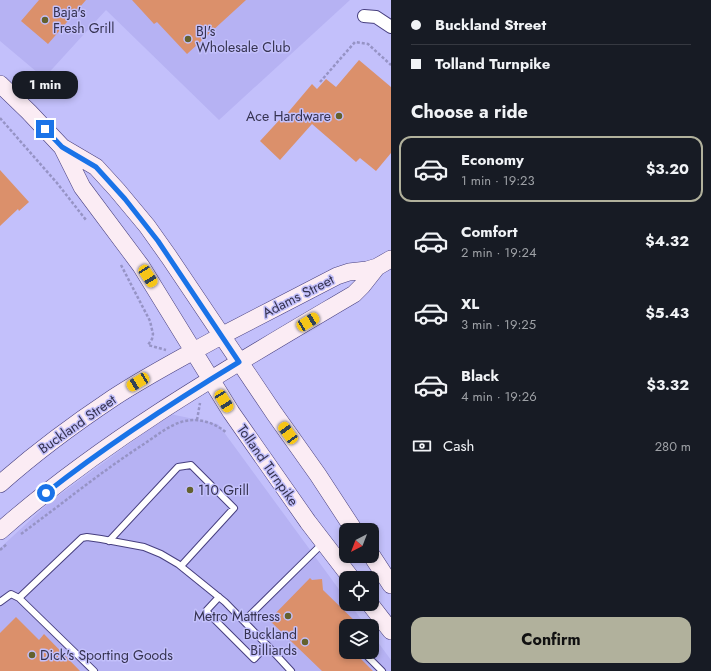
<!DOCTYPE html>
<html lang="en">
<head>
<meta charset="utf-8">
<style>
  body { margin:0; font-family:Jost,sans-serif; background:#242831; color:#f1f3f6; height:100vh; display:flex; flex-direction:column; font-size:15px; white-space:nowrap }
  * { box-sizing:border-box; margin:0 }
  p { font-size:13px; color:#9ea1a6 }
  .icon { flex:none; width:22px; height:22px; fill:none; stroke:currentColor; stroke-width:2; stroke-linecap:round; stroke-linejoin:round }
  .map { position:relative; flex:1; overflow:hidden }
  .details { display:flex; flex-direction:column; background:#171b24; width:320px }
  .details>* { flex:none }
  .guide { display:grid; align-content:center; height:88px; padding:0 20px; background:#171b24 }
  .needle { width:26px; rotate:222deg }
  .fabs { position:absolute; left:339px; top:523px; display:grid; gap:8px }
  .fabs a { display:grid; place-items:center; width:40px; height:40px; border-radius:8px; background:#171b24; box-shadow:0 2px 6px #0003; font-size:20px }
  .end { position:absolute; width:18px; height:18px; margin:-9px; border:5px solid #1a73e8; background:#fff; box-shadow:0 0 0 2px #fff }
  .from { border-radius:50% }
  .bubble { position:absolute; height:28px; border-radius:12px; background:#171b24; box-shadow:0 2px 6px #0003; font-size:13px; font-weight:700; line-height:28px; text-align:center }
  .car { position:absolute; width:12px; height:24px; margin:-12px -6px; border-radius:5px; box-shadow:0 0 3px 1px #0007; background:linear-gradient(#f5c518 24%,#345 0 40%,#f5c518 0 76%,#345 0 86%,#f5c518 0) }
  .guide b { display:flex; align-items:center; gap:14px; height:38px; font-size:15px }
  .guide b+b { border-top:1px solid #363941 }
  .guide i { width:10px; height:10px; background:#f1f3f6 }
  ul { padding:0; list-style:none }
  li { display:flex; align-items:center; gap:12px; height:66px; margin:0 8px 6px; padding:0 12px; border:2px solid transparent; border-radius:12px }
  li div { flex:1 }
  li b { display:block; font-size:15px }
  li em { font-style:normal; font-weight:700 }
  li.active { border-color:#b1b19c }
  li>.icon { width:36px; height:36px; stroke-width:1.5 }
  h2 { padding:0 20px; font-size:18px; line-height:48px }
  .pay { display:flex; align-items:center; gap:10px; height:44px; padding:0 20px; font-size:15px }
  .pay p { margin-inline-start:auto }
  .primary-button { display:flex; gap:8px; margin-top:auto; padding:8px 20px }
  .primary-button a { flex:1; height:46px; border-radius:12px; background:#b1b19c; color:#111; font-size:16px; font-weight:700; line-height:46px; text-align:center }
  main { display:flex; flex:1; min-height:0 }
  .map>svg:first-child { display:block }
</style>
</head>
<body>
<main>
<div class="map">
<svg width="391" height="671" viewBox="0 0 391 671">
  <rect width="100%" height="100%" fill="#c3c0fb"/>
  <path fill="#b6b2f3" d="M 0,0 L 350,0 L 219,120 L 106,10 L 44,78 L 0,41 Z
    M 170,414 L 218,424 L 346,599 L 346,604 L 350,604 L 366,626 L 346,626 L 346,652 L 372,652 L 372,634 L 391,660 L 391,671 L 0,671 L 0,548 L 51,501 Z"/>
  <path fill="#db906b" d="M 39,0 L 86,0 L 48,44 L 21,21 Z
    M 132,0 L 246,0 L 187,54 L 157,22 L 154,24 Z
    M 359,60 L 391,87 L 391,153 L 376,171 L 360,158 L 356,162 L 312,124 L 280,160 L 260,141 L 284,115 L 285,116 L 312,84 L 317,89 L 326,79 L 336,87 Z
    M 0,170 L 29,202 L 19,211 L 18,209 L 0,226 Z
    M 310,578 L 312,580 L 322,579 L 323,590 L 360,626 L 346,626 L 346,652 L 363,652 L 362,656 L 360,658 L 373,671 L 322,671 L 269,620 Z
    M 16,617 L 39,640 L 44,634 L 80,671 L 0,671 L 0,633 Z"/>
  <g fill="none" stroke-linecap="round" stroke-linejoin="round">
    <defs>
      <path id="lane" d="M 109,541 L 178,467 L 191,465 L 234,508 L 181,566
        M 219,597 L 206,611 L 254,659 L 267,645
        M 19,598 L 94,671
        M 0,602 L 11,594 L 19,598 L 82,538 L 87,537 L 101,539 L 144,547 L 161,554 L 178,564 L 225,602 L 267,645 L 291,671
        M 244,621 L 323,543
        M 366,655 L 382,671"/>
      <path id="street" d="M 364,16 L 376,17 L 391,27"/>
      <path id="secondary" d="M 0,84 L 29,112 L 62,147 L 82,187 L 141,266 L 231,412 L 308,522 L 351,578
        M 62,147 L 96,167 L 117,190 L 147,226 L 169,257 L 274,413 L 318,475 L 354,530
        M 0,484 C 36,452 74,424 113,398 C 148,375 185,356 221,336 C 260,316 298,296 337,276 L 349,272 L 367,270 L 377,267 L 391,259
        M 0,531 C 107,437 232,366 354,294 L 362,286 L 377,267
        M 372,556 L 391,585
        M 370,604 L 391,631"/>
    </defs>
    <use href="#lane" stroke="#473f7f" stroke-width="8"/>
    <use href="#street" stroke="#473f7f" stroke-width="14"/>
    <use href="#secondary" stroke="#473f7f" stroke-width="18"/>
    <path stroke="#9693c5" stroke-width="2.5" stroke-dasharray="3 2" stroke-linecap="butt" d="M 320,82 L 355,42 L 368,44 L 391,65
      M 0,118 L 57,183 L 86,220
      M 121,265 L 150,321 L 153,334 L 152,339 L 148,345 L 166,350
      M 197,420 L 200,403
      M 21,534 C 62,504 102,471 144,444 C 156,436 168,426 181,422 C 197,417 214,422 227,433
      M 0,550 L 7,544"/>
    <use href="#lane" stroke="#fff" stroke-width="6"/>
    <use href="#street" stroke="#fff" stroke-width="12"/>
    <use href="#secondary" stroke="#fbecf4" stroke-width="17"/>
  </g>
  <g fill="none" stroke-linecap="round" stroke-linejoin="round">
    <path stroke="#1a73e8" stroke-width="5" d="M 45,129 L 62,147 L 96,167 L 125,199 L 158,241 L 239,362 C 173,402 107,445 46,493"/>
  </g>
  <g fill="#63612e" stroke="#c3c0fb" stroke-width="1.5">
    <circle cx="45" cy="20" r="4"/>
    <circle cx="188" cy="39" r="4"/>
    <circle cx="339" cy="116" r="4"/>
    <circle cx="190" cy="490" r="4"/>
    <circle cx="288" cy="616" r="4"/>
    <circle cx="305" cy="642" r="4"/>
    <circle cx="32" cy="655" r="4"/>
  </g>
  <g text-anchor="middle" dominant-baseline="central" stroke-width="3" stroke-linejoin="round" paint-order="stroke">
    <g font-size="14" fill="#353250" stroke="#c3c0fb" text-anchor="start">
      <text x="53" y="12">Baja's<tspan x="53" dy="16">Fresh Grill</tspan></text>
      <text x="196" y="31">BJ's<tspan x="196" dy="16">Wholesale Club</tspan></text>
      <text x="331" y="116" text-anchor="end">Ace Hardware</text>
      <text x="198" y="490">110 Grill</text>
      <text x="280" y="616" text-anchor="end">Metro Mattress</text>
      <text x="297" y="634" text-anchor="end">Buckland<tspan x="297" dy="16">Billiards</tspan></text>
      <text x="40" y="655">Dick's Sporting Goods</text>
    </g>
    <g font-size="14" fill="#353250" stroke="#c3c0fb">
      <text transform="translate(298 296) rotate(-27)">Adams Street</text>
      <text transform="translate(77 424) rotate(-35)">Buckland Street</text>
      <text transform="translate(268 465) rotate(55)">Tolland Turnpike</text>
    </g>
  </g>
</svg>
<div class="fabs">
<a><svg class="needle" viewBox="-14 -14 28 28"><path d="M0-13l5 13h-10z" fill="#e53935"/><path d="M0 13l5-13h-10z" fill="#9ea1a6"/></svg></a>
<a><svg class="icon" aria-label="locate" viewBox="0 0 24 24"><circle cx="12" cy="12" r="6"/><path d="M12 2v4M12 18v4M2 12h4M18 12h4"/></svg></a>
<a><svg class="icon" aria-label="layers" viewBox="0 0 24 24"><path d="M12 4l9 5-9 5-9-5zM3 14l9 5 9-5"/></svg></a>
</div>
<i class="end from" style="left:46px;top:493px"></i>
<i class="end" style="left:45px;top:129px"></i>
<div class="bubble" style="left:12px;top:71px;width:66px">1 min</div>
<i class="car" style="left:148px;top:276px;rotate:147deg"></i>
<i class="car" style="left:308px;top:322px;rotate:59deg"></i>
<i class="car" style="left:138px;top:382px;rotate:239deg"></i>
<i class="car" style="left:224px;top:401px;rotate:148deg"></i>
<i class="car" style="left:288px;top:433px;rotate:324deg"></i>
</div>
<section class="details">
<div class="guide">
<b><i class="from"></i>Buckland Street</b>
<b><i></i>Tolland Turnpike</b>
</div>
<h2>Choose a ride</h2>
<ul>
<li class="active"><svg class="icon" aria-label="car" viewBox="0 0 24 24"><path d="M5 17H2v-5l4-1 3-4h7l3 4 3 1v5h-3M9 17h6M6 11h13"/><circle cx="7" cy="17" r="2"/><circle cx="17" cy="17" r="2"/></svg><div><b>Economy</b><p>1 min · 19:23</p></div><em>$3.20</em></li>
<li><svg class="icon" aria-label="car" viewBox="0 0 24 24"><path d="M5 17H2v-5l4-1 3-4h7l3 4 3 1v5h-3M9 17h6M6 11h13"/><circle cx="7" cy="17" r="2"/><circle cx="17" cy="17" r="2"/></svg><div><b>Comfort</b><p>2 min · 19:24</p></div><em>$4.32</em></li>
<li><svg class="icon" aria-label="car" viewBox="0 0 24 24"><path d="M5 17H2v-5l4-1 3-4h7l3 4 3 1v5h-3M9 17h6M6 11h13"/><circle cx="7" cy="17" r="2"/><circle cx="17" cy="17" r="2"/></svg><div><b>XL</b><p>3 min · 19:25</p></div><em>$5.43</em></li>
<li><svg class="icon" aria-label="car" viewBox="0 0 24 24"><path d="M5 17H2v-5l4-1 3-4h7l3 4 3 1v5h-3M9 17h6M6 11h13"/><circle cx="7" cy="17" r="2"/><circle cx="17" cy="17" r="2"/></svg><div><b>Black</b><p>4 min · 19:26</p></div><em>$3.32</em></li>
</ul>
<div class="pay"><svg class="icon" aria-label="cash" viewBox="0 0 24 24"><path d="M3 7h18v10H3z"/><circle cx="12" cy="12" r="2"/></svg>Cash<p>280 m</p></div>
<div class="primary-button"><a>Confirm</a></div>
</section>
</main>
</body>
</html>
